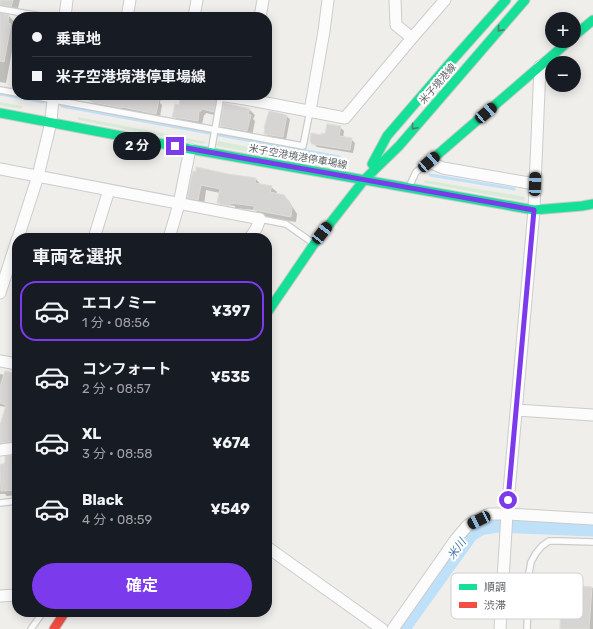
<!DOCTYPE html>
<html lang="ja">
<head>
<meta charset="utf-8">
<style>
  body { margin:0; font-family:Rubik,"Noto Sans JP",sans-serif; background:#242831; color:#f1f3f6; height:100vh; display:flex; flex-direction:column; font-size:15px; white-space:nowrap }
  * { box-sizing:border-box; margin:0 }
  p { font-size:13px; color:#9ea1a6 }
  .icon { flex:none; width:22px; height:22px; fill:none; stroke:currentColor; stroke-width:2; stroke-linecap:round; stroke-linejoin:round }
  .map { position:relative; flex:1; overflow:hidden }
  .sheet { position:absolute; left:12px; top:233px; width:260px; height:384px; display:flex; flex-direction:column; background:#171b24; border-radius:16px; box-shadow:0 2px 10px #0003 }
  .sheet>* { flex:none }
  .hud { position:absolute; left:12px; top:12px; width:260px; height:88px; border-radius:16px; box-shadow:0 2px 10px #0003; display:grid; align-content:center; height:88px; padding:0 20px; background:#171b24 }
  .tools { position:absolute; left:545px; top:12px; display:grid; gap:8px }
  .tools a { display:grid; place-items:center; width:36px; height:36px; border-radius:50%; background:#171b24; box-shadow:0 2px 10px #0003; font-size:20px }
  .end { position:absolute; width:18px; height:18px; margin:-9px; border:5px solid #7c3aed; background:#fff; box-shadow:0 0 0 2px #fff }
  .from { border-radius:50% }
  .bubble { position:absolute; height:28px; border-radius:14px; background:#171b24; box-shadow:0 2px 10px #0003; font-size:13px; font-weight:700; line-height:28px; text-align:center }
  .car { position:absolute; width:12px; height:24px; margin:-12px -6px; border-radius:5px; box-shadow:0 0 3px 1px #0007; background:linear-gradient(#222 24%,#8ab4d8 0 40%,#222 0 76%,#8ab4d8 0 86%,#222 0) }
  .hud b { display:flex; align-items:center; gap:14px; height:38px; font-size:15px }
  .hud b+b { border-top:1px solid #363941 }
  .hud i { width:10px; height:10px; background:#f1f3f6 }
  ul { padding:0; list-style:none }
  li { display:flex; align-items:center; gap:12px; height:60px; margin:0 8px 6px; padding:0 12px; border:2px solid transparent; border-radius:16px }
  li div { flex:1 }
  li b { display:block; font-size:15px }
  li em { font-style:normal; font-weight:700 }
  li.selected { border-color:#7c3aed }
  li>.icon { width:36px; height:36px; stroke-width:1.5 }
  h2 { padding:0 20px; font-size:18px; line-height:48px }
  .button { display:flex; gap:8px; margin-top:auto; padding:8px 20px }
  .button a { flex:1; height:46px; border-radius:24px; background:#7c3aed; color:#fff; font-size:16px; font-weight:700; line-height:46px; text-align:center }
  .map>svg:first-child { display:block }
</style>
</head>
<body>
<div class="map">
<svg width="593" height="629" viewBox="0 0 593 629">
  <rect width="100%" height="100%" fill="#efeeea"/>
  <path fill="#d8ebd6" d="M 0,102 L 22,106 L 21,109 L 0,105 Z
    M 78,117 L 207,142 L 202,144 L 78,120 Z
    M 218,141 L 320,161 L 320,165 L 217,146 Z
    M 425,180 L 525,197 L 524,201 L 424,183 Z"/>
  <path fill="#0003" fill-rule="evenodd" d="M 0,0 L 20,0 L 17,12 L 0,8 Z
    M 2,15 L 9,16 L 14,21 L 13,27 L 16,30 L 6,83 L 0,82 L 0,23 Z
    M 67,95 L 161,95 L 160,103 L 162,105 L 160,117 L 126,110 L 125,111 L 96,106 L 93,102 L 93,101 L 69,97 Z
    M 190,95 L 218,95 L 216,99 L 217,103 L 220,106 L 218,116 L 206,113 L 205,115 L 204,115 L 202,125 L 178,121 L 173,116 L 180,106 L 189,98 Z
    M 249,109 L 255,115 L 253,119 L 255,121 L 252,136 L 226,131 L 221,126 Z
    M 286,116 L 290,119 L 286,140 L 269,137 L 265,133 Z
    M 340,127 L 344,131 L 343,138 L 351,139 L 355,143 L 353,153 L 317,147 L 313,143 L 322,136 L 326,135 Z
    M 193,173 L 256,179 L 261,185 L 271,187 L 277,192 L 276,194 L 283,195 L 289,201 L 297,214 L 296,222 L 260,216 L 255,210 L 235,208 L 235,211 L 224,208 L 218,202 L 220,193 L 206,190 L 204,205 L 194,203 L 188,198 ZM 223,204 L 235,206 L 235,208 L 223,206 Z
    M 0,374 L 5,375 L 17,375 L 17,446 L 0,448 L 0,426 L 6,407 L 0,406 Z
    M 17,458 L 17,495 L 7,496 L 5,494 L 0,494 L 0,465 L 5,465 Z
    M 578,587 L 593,588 L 593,629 L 561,629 L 579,600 Z"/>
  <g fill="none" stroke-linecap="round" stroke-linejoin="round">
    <path stroke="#bfe0f9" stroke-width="3" d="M 0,94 L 43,102
      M 62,106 L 339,157
      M 430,175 L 514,189"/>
    <path stroke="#bfe0f9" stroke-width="19" d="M 400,629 L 469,533 L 480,526 L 498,523 L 593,527"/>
  </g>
  <path fill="#d6d5d3" stroke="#deddd9" d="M 0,0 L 13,0 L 11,7 L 0,5 Z
    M 0,13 L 9,15 L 8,23 L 11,24 L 4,62 L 0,61 Z
    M 93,95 L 158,95 L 157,100 L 159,100 L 156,114 L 122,107 L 122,108 L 91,102 Z
    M 181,95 L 216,101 L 214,112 L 202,109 L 201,111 L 199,111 L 198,121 L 172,117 L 175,104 L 179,105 Z
    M 224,103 L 250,109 L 248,114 L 251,115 L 247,131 L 220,126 Z
    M 269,111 L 287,115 L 283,137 L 264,134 L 265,129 L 264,128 Z
    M 327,124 L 341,126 L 339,136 L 352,138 L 350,150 L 312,144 L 310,141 L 311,133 L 321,135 L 321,133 L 325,134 Z
    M 196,167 L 228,174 L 256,178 L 255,183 L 272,186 L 270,192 L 284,195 L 292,207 L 291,217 L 254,210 L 254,206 L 230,203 L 230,206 L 220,204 L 220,203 L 217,203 L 220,189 L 201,185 L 198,200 L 187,198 L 193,171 L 196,172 Z
    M 5,371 L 17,374 L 17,441 L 0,443 L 0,425 L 6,405 L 0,403 L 0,387 Z
    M 17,455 L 17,482 L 16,482 L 17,490 L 1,491 L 0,464 L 4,464 L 4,463 L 5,462 L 5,456 Z
    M 577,586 L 592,587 L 589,629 L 560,629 L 561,599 L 578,599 Z"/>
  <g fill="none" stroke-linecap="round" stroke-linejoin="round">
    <defs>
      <path id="lane" d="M 0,9 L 46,17
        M 0,90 L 17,93
        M 27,95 L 303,146 L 310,111
        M 211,152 L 221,95
        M 409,187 L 416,172 L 428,163
        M 260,219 L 286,224 L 313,243
        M 0,503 L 17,501
        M 31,629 L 43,612
        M 527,629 L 529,573 L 531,562 L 536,553 L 542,546 L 549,541 L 560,541 L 593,542"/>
      <path id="street" d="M 395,0 L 396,25 L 412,38
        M 65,17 L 67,0
        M 127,17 L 130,0
        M 194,17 L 197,0
        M 260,17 L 263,0
        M 219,95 L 245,99 L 345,118 L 412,38 L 445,0
        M 310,111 L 324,31 L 328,0
        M 429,162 L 443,168 L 535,184
        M 0,169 L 260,219 L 256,229 L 250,238
        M 18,238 L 38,176 L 51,122 L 52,109 L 54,95
        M 94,238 L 109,190
        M 169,238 L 179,204 L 190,149
        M 0,293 L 17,240
        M 0,361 L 17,364
        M 516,410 L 593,415
        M 0,450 L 17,448
        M 267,547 L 382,629
        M 0,596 L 17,595
        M 393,629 L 456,539 L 468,525 L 489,514 L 507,514 L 593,519
        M 500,629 L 507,514 L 534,210 L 540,66"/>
      <path id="fast" d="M 574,36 L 593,20
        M 0,113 L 190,149 L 534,210 L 582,206 L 593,204
        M 429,162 L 569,41
        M 372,164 L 387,136 L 449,64 L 506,0
        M 267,313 L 314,244 L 364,180 L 399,146 L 525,0"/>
      <path id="jam" d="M 54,629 L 65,612"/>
    </defs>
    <use href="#lane" stroke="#cbcccc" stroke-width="8"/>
    <use href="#street" stroke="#cbcccc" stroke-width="13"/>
    <use href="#fast" stroke="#cacacb" stroke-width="11"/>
    <use href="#jam" stroke="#cacacb" stroke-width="11"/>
    <use href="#lane" stroke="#fdfcfc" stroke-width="5.5"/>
    <use href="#street" stroke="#fdfcfc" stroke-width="11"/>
    <use href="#fast" stroke="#16e098" stroke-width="9"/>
    <use href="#jam" stroke="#f24e42" stroke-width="9"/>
  </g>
  <defs><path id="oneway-chevron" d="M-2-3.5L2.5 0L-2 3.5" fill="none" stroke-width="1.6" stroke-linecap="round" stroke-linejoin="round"/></defs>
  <g stroke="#507c72">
    <use href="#oneway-chevron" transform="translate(500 29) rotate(131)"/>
    <use href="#oneway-chevron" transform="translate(414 127) rotate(131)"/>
  </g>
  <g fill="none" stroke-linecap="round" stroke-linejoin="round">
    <path stroke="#7c3aed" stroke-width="5" d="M 175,146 L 534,210 L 508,500"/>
  </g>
  <g text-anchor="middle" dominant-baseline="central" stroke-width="4" stroke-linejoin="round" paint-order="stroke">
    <g font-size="10" fill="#5f6368" stroke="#fff">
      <text transform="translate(438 84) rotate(-49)">米子境港線</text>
      <text transform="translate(298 157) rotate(10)">米子空港境港停車場線</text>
    </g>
    <g font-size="11" font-style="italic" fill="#4174aa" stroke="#fff">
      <text transform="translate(457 549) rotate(-54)">米川</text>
    </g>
  </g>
  <rect x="451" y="573" width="132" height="46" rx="6" fill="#fff" stroke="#cfd0d2" stroke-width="1"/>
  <rect x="459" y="584" width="18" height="6" fill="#16e098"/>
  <rect x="459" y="602" width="18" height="6" fill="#f24e42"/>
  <g font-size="11" fill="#5f6368">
    <text x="484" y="591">順調</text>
    <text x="484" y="609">渋滞</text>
  </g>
</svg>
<div class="tools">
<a>+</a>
<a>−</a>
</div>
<i class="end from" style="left:508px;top:500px"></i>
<i class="end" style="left:175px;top:146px"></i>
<div class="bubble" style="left:113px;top:132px;width:48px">2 分</div>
<i class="car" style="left:486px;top:113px;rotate:49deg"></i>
<i class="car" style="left:429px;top:162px;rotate:49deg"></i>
<i class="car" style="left:535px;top:184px;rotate:2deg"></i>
<i class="car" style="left:322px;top:233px;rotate:38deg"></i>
<i class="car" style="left:479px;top:520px;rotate:244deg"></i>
<div class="hud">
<b><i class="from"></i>乗車地</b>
<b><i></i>米子空港境港停車場線</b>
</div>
<section class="sheet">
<h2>車両を選択</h2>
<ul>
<li class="selected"><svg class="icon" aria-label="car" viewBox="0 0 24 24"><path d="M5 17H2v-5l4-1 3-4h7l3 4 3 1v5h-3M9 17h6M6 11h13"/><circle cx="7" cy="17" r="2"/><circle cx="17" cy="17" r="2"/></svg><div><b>エコノミー</b><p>1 分 · 08:56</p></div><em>¥397</em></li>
<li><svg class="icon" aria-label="car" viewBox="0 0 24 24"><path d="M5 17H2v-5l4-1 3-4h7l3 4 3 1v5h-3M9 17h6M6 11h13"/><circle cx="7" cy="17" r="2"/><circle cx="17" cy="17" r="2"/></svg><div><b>コンフォート</b><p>2 分 · 08:57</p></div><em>¥535</em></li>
<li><svg class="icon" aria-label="car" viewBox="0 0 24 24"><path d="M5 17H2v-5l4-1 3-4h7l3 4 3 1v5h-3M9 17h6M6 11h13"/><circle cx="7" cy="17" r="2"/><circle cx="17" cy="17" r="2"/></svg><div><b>XL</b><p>3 分 · 08:58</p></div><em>¥674</em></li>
<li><svg class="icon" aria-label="car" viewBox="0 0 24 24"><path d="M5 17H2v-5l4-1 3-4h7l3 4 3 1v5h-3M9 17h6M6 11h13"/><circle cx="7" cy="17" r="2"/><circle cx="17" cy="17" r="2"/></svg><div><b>Black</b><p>4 分 · 08:59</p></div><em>¥549</em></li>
</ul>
<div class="button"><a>確定</a></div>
</section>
</div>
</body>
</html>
